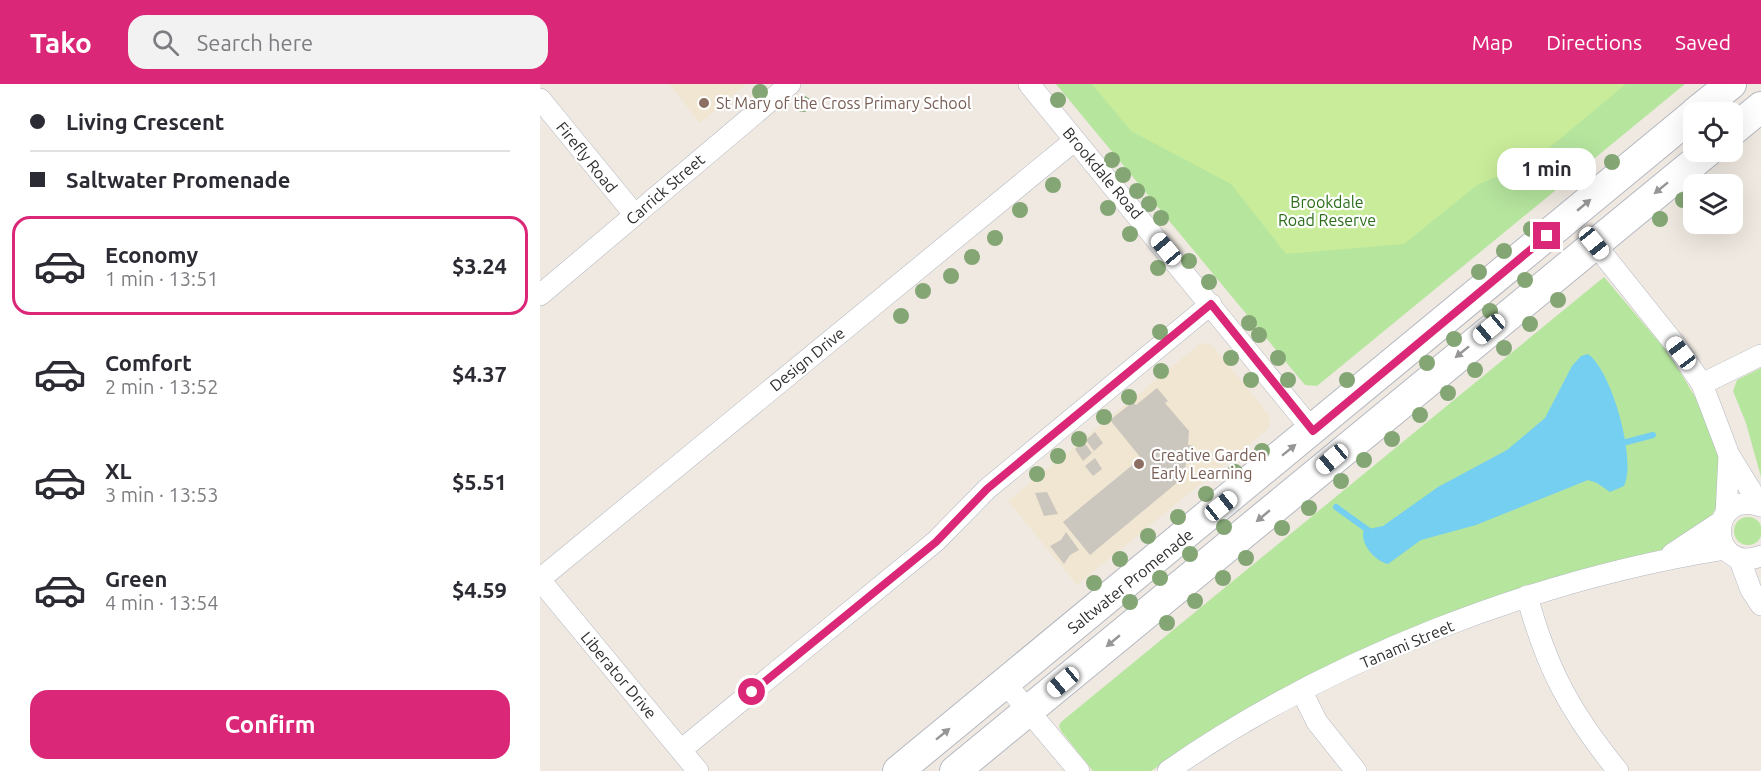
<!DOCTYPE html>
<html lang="en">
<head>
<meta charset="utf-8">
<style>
  body { margin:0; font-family:Ubuntu,sans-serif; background:#f2f2f3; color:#2b2b33; height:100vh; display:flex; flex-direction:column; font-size:22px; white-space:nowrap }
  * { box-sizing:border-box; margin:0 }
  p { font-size:20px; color:#7c7c81 }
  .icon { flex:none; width:33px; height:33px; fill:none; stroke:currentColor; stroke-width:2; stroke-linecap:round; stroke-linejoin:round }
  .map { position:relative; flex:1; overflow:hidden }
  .drawer { display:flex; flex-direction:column; background:#fff; width:540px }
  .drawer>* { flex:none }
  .banner { display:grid; align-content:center; height:132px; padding:0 30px; background:#fff }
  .controls { position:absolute; left:1143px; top:18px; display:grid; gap:12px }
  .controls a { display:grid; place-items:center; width:60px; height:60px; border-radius:12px; background:#fff; box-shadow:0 6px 24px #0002; font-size:30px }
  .end { position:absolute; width:27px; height:27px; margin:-14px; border:8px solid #db2777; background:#fff; box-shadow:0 0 0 3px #fff }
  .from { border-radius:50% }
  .bubble { position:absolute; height:42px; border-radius:18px; background:#fff; box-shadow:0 6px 24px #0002; font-size:20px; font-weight:600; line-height:42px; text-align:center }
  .car { position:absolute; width:18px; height:36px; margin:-18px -9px; border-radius:8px; box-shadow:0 0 4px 2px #0007; background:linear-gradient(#fff 24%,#345 0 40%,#fff 0 76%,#345 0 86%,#fff 0) }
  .banner b { display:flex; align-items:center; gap:21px; height:57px; font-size:22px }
  .banner b+b { border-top:2px solid #e1e1e2 }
  .banner i { width:15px; height:15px; background:#2b2b33 }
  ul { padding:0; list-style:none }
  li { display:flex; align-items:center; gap:18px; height:99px; margin:0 12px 9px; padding:0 18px; border:3px solid transparent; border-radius:18px }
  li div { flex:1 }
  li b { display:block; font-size:22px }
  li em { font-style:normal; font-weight:600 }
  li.selected { border-color:#db2777 }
  li>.icon { width:54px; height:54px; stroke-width:1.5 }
  .primary-button { display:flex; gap:12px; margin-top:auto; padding:12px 30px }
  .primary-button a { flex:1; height:69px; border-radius:18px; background:#db2777; color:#fff; font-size:24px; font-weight:600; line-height:69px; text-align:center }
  header { display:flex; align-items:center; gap:36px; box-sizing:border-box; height:84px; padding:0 30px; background:#db2777; color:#fff }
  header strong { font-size:28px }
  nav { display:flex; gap:33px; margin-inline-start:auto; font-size:21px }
  .search { width:420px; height:54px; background:#f2f2f3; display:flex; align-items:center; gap:15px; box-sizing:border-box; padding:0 21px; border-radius:18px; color:#7c7c81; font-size:22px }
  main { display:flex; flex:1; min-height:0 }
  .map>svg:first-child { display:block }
</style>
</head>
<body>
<header>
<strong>Tako</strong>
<div class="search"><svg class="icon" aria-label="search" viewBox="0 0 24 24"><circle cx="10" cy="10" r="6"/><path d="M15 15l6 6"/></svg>Search here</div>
<nav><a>Map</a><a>Directions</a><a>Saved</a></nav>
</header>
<main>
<section class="drawer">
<div class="banner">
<b><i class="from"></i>Living Crescent</b>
<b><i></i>Saltwater Promenade</b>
</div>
<ul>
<li class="selected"><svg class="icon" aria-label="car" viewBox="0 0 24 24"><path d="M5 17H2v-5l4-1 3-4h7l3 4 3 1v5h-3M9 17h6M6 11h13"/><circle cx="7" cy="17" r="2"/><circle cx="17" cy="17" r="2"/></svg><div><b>Economy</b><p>1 min · 13:51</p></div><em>$3.24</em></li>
<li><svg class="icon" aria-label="car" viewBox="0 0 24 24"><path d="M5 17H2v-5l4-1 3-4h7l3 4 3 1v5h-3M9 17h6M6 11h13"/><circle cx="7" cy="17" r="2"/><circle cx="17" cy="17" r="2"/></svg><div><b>Comfort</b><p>2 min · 13:52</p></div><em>$4.37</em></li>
<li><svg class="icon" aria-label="car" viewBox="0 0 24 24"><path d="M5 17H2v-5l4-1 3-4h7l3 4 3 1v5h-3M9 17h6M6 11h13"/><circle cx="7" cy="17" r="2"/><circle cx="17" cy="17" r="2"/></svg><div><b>XL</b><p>3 min · 13:53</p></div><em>$5.51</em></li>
<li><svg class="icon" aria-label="car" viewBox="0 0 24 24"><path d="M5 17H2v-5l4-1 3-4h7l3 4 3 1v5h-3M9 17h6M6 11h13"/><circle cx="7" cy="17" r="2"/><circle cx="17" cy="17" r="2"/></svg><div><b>Green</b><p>4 min · 13:54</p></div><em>$4.59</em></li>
</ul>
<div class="primary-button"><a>Confirm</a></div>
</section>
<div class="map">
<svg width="1221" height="687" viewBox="0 0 1221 687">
  <rect width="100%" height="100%" fill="#efe9e1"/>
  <path fill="#f0e6d1" d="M 129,0 L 207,0 L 160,39 Z
    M 661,259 L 672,261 L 730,332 L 729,344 L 537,501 L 468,417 Z"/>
  <path fill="#b6e59e" d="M 516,0 L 1145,0 L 777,302 L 765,301 Z
    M 1064,193 L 1130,271 L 1164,328 L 1179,371 L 1178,420 L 1173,429 L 1164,439 L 1124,465 L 1021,492 L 626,677 L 611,687 L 553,687 L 521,647 L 519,642 L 521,638 Z
    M 1221,284 L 1221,393 L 1206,339 L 1193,307 L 1197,296 Z
    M1194 447a14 14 0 1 1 28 0a14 14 0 1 1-28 0Z"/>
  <path fill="#c9ec9a" d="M 552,0 L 1086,0 L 992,78 L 937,101 L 864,160 L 746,170 L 691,100 L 591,47 Z"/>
  <path fill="#75cff0" d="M 1048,270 C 1072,287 1097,376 1084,402 L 1070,408 L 1057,399 L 1048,396 L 936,441 L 881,456 L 848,480 C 835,477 819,459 824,446 L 843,442 L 898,403 L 967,366 L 1005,334 L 1032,282 L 1041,272 Z"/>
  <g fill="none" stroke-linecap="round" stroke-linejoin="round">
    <path stroke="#75cff0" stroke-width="6" d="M 1079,360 L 1113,351
      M 796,423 L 832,449"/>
  </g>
  <path fill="#cbc7bf" d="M 617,304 L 628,317 L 625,319 L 649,347 L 648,361 L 653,361 L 651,379 L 646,379 L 644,393 L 550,471 L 523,438 L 601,374 L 570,336 L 593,318 L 596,321 Z
    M 555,348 L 563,359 L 554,367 L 546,356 Z
    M 544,358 L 552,369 L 543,377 L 535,365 Z
    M 555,374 L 562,385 L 553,392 L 545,382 Z
    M 507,408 L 518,430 L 504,432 L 495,409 Z
    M 526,448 L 539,466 L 530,471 L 524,480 L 510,462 L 521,456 Z"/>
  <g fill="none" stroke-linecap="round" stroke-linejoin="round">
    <defs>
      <path id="street" d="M 489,0 L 773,347
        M 0,15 L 95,131
        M 1054,159 L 1134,259 L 1162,300 L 1189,371 L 1220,421
        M 0,211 L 250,0
        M 1162,300 L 1221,271
        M 1221,422 C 1166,404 1168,492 1221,472
        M 1186,430 L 1189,371
        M 1132,470 L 1182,437
        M 1199,474 L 1211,506 L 1221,521
        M 0,495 L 535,56
        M 0,496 L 158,687
        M 987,512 C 1007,585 1030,628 1078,687
        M 465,599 L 539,687
        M 762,608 L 777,638 L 816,687
        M 141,666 L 396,457 L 447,405 L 671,220
        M 628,687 C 787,576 995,495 1186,465"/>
      <path id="secondary" d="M 1156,28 L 1191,0
        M 1192,47 L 1221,23
        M 358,687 L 1154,30
        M 415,687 L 1167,68"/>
    </defs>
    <use href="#street" stroke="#b4b7c1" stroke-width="22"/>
    <use href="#secondary" stroke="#b4b7c1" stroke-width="32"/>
    <use href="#street" stroke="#fff" stroke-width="21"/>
    <use href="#secondary" stroke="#fff" stroke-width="30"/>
  </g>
  <g fill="#84a574">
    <circle cx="220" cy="8" r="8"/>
    <circle cx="518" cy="16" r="8"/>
    <circle cx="263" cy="20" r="8"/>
    <circle cx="572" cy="76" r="8"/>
    <circle cx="1072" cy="78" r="8"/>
    <circle cx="583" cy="91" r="8"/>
    <circle cx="513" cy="101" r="8"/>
    <circle cx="597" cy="107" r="8"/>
    <circle cx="1143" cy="116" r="8"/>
    <circle cx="609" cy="120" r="8"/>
    <circle cx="568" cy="124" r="8"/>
    <circle cx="480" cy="126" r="8"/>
    <circle cx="621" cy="134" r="8"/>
    <circle cx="1120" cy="135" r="8"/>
    <circle cx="991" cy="145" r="8"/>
    <circle cx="590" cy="150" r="8"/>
    <circle cx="455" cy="154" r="8"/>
    <circle cx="964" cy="167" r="8"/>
    <circle cx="432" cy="173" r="8"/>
    <circle cx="649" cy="177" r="8"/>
    <circle cx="618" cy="184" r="8"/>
    <circle cx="939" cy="188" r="8"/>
    <circle cx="411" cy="192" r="8"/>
    <circle cx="985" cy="196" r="8"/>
    <circle cx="669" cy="198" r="8"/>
    <circle cx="383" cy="207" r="8"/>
    <circle cx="1018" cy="216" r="8"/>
    <circle cx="950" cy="227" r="8"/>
    <circle cx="361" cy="232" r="8"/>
    <circle cx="709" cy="239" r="8"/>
    <circle cx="990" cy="240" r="8"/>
    <circle cx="620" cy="248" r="8"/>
    <circle cx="719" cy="251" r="8"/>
    <circle cx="914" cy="255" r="8"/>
    <circle cx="964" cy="264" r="8"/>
    <circle cx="691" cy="274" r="8"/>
    <circle cx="738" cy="274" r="8"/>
    <circle cx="887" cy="279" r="8"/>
    <circle cx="935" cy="286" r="8"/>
    <circle cx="621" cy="287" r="8"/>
    <circle cx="711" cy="296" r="8"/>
    <circle cx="748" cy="296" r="8"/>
    <circle cx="807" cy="296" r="8"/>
    <circle cx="908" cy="309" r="8"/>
    <circle cx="589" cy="313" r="8"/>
    <circle cx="880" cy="331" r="8"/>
    <circle cx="564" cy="333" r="8"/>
    <circle cx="539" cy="355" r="8"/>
    <circle cx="852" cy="355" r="8"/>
    <circle cx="722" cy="367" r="8"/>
    <circle cx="518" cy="372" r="8"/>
    <circle cx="824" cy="376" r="8"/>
    <circle cx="695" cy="388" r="8"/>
    <circle cx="497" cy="390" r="8"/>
    <circle cx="801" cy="397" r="8"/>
    <circle cx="666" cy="410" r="8"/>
    <circle cx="769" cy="424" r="8"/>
    <circle cx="638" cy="433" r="8"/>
    <circle cx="684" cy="443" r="8"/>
    <circle cx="742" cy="444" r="8"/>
    <circle cx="608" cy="452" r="8"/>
    <circle cx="650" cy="470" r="8"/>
    <circle cx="706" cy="474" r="8"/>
    <circle cx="580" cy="475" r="8"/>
    <circle cx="620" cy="494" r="8"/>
    <circle cx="683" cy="494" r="8"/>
    <circle cx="554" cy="499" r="8"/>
    <circle cx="655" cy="517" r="8"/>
    <circle cx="590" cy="518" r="8"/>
    <circle cx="627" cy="539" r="8"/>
  </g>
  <defs><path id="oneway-solid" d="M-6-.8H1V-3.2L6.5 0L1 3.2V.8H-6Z" transform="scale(1.5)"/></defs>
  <g fill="#969696">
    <use href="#oneway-solid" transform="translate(1121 104) rotate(141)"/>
    <use href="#oneway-solid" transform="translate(1044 121) rotate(-40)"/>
    <use href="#oneway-solid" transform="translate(922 268) rotate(141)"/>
    <use href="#oneway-solid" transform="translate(749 366) rotate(-39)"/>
    <use href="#oneway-solid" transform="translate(723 432) rotate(140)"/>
    <use href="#oneway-solid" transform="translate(573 557) rotate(140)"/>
    <use href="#oneway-solid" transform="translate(403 650) rotate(-39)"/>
  </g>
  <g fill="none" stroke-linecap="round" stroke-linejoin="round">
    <path stroke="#db2777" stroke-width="8" d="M 212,608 L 396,458 L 447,405 L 671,220 L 773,347 L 1007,152"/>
  </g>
  <g fill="#8d6e63" stroke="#fff" stroke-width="2">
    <circle cx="164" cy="19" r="6"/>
    <circle cx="599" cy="380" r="6"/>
  </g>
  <g text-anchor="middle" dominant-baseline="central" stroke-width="4.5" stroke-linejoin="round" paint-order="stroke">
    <g font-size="16" fill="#785e54" stroke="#fff" text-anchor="start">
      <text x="176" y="19">St Mary of the Cross Primary School</text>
      <text x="611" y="371">Creative Garden<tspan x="611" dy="18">Early Learning</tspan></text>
    </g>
    <g font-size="16" fill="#2e2e2e" stroke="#fff">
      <text transform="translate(47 73) rotate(51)">Firefly Road</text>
      <text transform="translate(563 89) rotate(50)">Brookdale Road</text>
      <text transform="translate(125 105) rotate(-41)">Carrick Street</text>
      <text transform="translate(267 275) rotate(-39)">Design Drive</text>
      <text transform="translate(590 497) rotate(-39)">Saltwater Promenade</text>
      <text transform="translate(867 560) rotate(-23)">Tanami Street</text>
      <text transform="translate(79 591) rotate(50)">Liberator Drive</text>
    </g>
    <g font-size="16" fill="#2c6e1b" stroke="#fff">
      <text x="787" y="118">Brookdale<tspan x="787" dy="18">Road Reserve</tspan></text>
    </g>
  </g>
</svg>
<div class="controls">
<a><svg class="icon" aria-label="locate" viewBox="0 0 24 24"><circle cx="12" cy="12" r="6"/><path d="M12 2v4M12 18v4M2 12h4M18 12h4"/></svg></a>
<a><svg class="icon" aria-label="layers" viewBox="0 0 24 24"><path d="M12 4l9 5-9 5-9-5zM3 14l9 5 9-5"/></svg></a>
</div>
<i class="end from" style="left:212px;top:608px"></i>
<i class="end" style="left:1007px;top:152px"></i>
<div class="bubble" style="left:957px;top:64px;width:99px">1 min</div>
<i class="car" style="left:1054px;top:159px;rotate:141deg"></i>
<i class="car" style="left:626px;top:165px;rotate:320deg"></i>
<i class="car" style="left:949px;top:245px;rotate:230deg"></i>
<i class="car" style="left:1141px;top:269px;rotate:323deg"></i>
<i class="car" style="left:792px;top:375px;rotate:230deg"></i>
<i class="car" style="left:681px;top:422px;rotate:51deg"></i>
<i class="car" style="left:523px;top:598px;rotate:230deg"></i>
</div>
</main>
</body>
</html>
